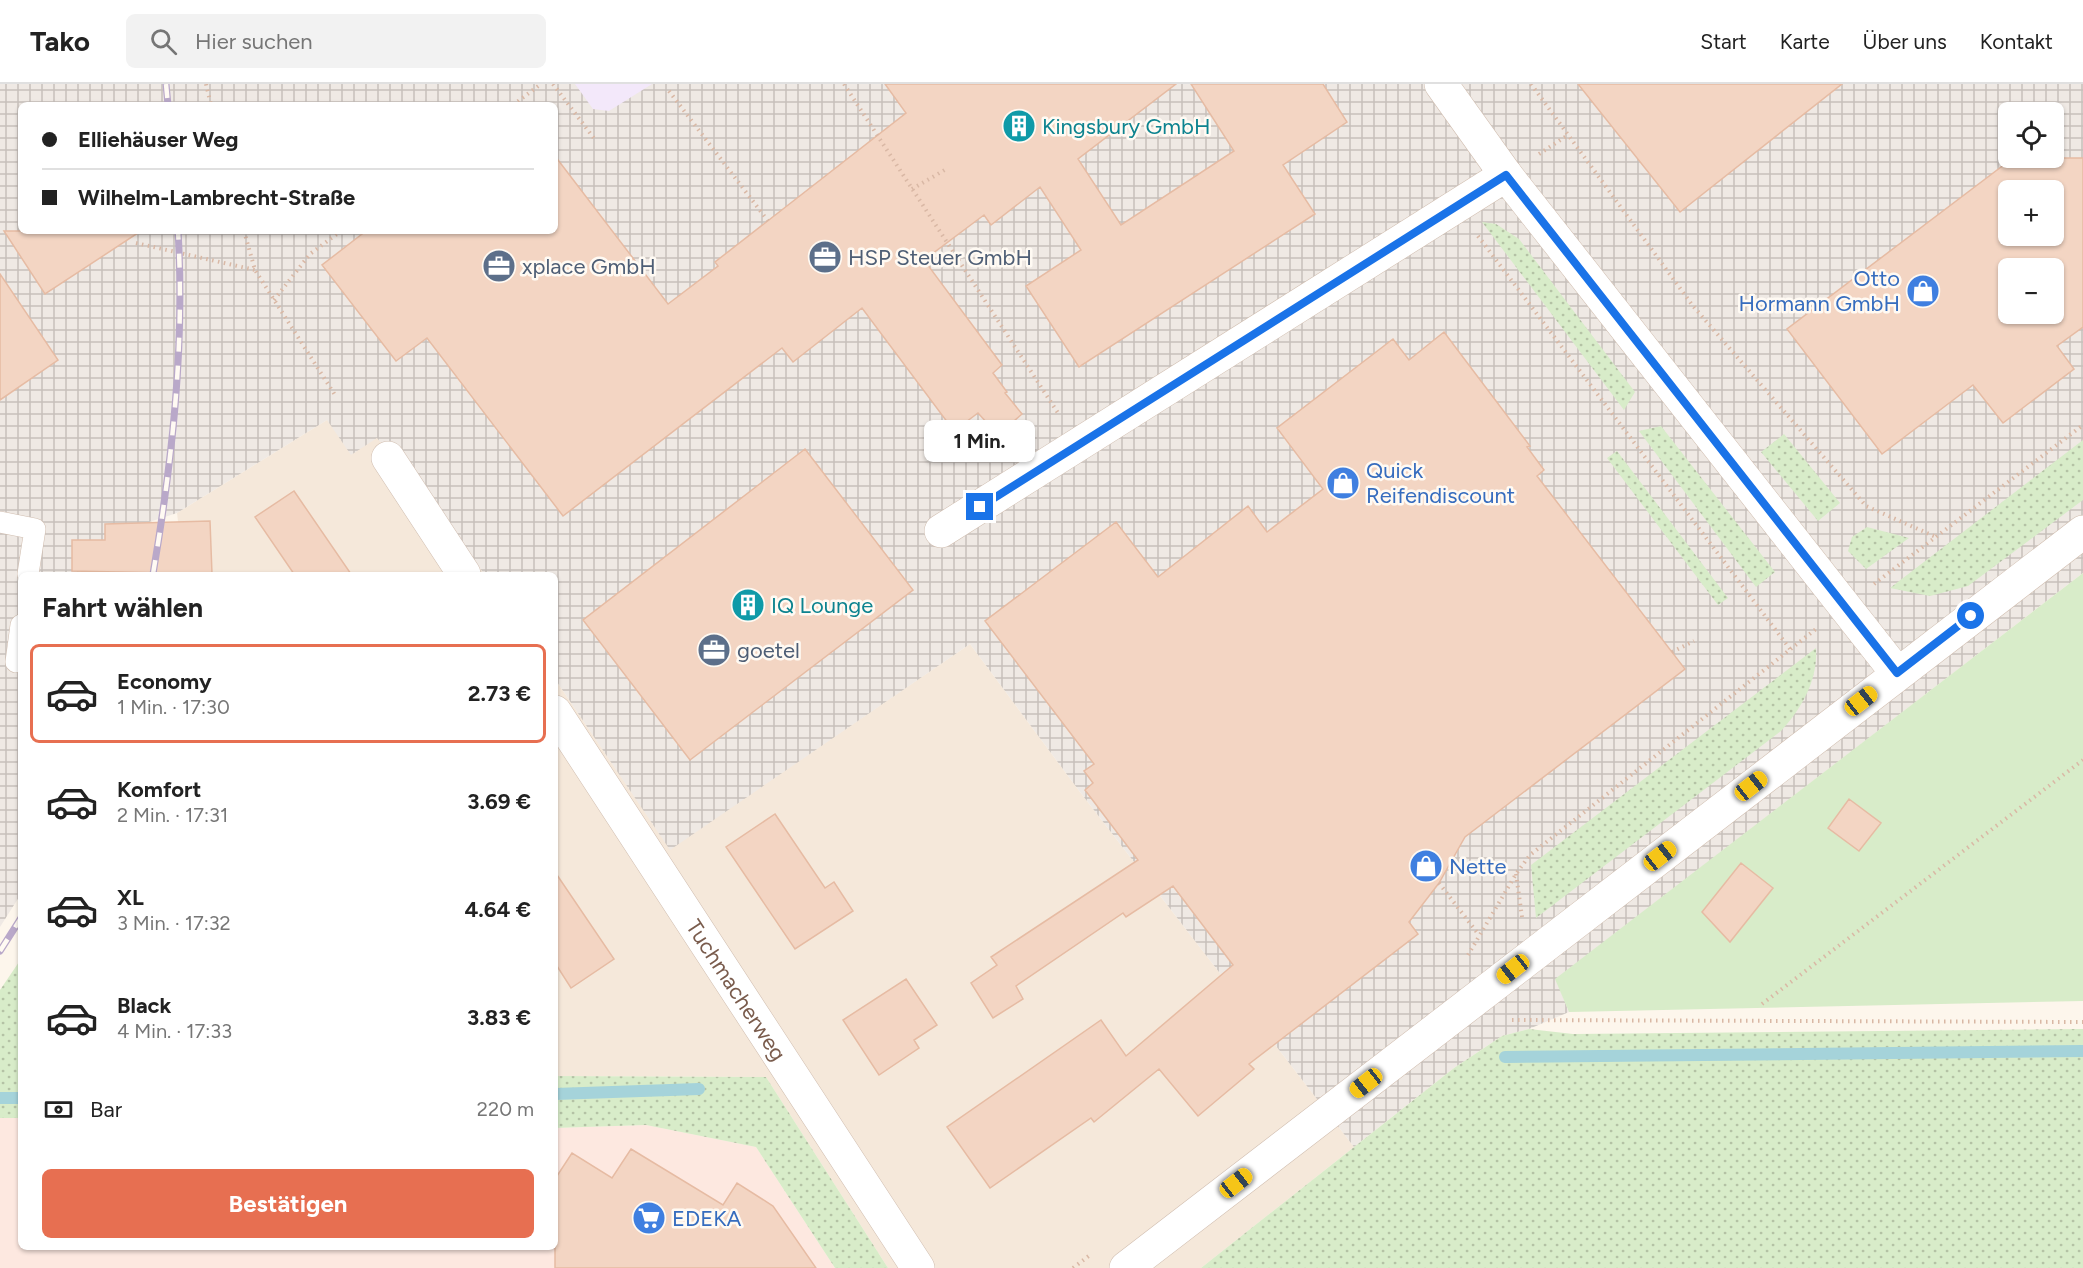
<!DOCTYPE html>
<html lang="de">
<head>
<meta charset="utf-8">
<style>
  body { margin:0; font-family:Figtree,sans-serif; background:#f2f2f2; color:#222; height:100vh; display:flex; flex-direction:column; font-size:22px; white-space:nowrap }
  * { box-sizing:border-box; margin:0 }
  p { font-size:20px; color:#767676 }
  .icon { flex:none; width:33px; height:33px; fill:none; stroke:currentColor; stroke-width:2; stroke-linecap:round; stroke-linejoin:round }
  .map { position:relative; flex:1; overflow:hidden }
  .drawer { position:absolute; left:18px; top:488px; width:540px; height:678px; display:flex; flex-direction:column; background:#fff; border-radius:9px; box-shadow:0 2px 4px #0004 }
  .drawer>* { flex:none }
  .hud { position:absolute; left:18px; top:18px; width:540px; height:132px; border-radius:9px; box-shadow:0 2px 4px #0004; display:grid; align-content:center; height:132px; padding:0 24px; background:#fff }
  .controls { position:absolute; left:1998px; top:18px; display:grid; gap:12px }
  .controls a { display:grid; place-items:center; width:66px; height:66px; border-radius:9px; background:#fff; box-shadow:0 2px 4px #0004; font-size:30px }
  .end { position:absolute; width:27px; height:27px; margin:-14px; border:8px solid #1a73e8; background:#fff; box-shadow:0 0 0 3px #fff }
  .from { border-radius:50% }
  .bubble { position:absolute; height:42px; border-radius:9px; background:#fff; box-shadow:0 2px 4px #0004; font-size:20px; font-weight:700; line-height:42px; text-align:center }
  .car { position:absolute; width:18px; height:36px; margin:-18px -9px; border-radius:8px; box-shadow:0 0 4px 2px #0007; background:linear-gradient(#f5c518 24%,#345 0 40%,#f5c518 0 76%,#345 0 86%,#f5c518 0) }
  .hud b { display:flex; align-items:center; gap:21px; height:57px; font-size:22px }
  .hud b+b { border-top:2px solid #e0e0e0 }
  .hud i { width:15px; height:15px; background:#222 }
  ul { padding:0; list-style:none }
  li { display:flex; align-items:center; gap:18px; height:99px; margin:0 12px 9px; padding:0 12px; border:3px solid transparent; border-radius:9px }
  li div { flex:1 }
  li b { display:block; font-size:22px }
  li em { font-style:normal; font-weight:700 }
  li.on { border-color:#e76f51 }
  li>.icon { width:54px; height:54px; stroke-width:1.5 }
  h2 { padding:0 24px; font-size:27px; line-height:72px }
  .pay { display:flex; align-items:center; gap:15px; height:66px; padding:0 24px; font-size:22px }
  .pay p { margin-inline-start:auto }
  .primary-button { display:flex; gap:12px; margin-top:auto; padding:12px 24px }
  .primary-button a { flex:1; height:69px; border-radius:9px; background:#e76f51; color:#fff; font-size:24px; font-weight:700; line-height:69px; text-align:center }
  header { display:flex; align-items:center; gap:36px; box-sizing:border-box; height:84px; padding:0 30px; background:#fff; border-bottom:2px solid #e0e0e0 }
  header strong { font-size:28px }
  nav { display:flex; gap:33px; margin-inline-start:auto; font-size:21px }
  .search { width:420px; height:54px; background:#f2f2f2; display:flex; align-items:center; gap:15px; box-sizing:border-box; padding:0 21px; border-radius:9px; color:#767676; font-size:22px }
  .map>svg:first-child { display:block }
</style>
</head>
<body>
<header>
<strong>Tako</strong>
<div class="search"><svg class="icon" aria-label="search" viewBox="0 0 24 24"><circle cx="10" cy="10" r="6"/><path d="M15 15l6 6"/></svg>Hier suchen</div>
<nav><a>Start</a><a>Karte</a><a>Über uns</a><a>Kontakt</a></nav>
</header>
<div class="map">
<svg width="2083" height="1184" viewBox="0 0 2083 1184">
  <defs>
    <pattern id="industrial-grid" width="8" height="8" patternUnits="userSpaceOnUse" patternTransform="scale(1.5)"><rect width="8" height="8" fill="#efe9e4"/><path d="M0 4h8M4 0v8" fill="none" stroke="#c7c0bb"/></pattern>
    <pattern id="grass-dots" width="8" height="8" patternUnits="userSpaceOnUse" patternTransform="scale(1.5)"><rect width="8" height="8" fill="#d8ecc9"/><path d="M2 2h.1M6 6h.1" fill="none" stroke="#b4c2a5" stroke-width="1.8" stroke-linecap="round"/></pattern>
  </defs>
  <rect width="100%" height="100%" fill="#fdf6ec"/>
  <path fill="#f5e8da" d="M 327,336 L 377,353 L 454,446 L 484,490 L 175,490 L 179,446 L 177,429 Z
    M 970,560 L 1080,708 L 1354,1063 L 1201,1184 L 888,1184 L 766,993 L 555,992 L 555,595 L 670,765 Z"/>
  <path fill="#fde8e0" d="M 0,1034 L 21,1034 L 21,1162 L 555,1162 L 555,1044 L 646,1041 L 756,1063 L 835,1184 L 0,1184 Z"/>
  <path fill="url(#industrial-grid)" fill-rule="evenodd" d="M 0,0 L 2083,0 L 2083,489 L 1556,895 L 1569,928 L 1529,945 L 1502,952 L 1454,984 L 1354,1063 L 1080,708 L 970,560 L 670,766 L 555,595 L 555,490 L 484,490 L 454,446 L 377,354 L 351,371 L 327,336 L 177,429 L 143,440 L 137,490 L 21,490 L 21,810 L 0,843 ZM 21,21 L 555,21 L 555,147 L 21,147 ZM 2008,28 L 2054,28 L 2054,74 L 2008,74 ZM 2008,106 L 2054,106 L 2054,152 L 2008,152 ZM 2008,184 L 2054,184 L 2054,230 L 2008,230 Z"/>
  <path fill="#f3e8fa" d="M 575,0 L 652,0 L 609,27 L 593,25 Z"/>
  <path fill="url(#grass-dots)" d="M 1482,138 L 1496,140 L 1519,155 L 1635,308 L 1624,326 Z
    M 1661,342 L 1775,488 L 1756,503 L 1639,347 Z
    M 1784,350 L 1840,419 L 1818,437 L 1761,368 Z
    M 2083,356 L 2083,416 L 1968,502 L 1930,512 L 1890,504 Z
    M 1617,367 L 1728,514 L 1718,521 L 1607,374 Z
    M 1867,443 L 1909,454 L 1866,485 L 1848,467 L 1852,453 Z
    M 1816,564 C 1818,596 1802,624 1781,647 L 1536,834 L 1531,781 Z
    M 21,875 L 21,1034 L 0,1034 L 0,906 Z
    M 1529,945 L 1573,950 L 2083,945 L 2083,1184 L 1201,1184 L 1454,984 L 1502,952 Z
    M 555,992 L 766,993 L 888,1184 L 835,1184 L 756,1063 L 646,1041 L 555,1044 Z"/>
  <path fill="#d8ecc9" d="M 2083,489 L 2083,917 L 1569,928 L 1555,895 Z"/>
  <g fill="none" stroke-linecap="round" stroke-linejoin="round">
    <path stroke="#a5d3da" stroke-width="12" d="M 1505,973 L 2083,967
      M 555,1010 L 699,1005
      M 0,1014 L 21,1014"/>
  </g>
  <path fill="#f3d5c3" stroke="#e6bba3" stroke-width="1.5" fill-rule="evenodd" d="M 885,0 L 1176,0 L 1078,75 L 1121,141 L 1234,67 L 1191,0 L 1323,0 L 1347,38 L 1283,81 L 1315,130 L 1079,283 L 1026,202 L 1081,166 L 1040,103 L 991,141 L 984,131 L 924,176 L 1002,281 L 993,289 L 1007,308 L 1005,309 L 1022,330 L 998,351 L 978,329 L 954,347 L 862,224 L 793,278 L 782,264 L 563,432 L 427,254 L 396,277 L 322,181 L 366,147 L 555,147 L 555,72 L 668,220 L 718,182 L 715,178 L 906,29 Z
    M 1578,0 L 1842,0 L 1680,128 Z
    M 2013,74 L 2083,74 L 2083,243 L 2057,262 L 2074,285 L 2003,339 L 1973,301 L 1882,370 L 1787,245 ZM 2008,106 L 2054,106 L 2054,152 L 2008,152 ZM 2008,184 L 2054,184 L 2054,230 L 2008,230 Z
    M 4,147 L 141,147 L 45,210 Z
    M 0,190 L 58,276 L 0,316 Z
    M 1444,248 L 1530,362 L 1527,363 L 1544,386 L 1537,392 L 1685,585 L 1465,753 L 1439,799 L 1409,838 L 1418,850 L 1249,980 L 1254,985 L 1198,1032 L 1159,985 L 1094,1038 L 1091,1034 L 990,1104 L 947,1043 L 1101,936 L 1126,972 L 1233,881 L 1173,802 L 1126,833 L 1123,829 L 1016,902 L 1023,915 L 993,934 L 971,899 L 997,881 L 991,873 L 1138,776 L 1085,706 L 1093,699 L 1084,687 L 1094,680 L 985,537 L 1116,438 L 1158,493 L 1248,422 L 1267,448 L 1323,405 L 1277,344 L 1393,255 L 1409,276 Z
    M 805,365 L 913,506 L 690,676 L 583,536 Z
    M 294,407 L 351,490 L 294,490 L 255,433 Z
    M 210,437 L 212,490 L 72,487 L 72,456 L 105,456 L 105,440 Z
    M 1849,715 L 1881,739 L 1859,767 L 1828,744 Z
    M 775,730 L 825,804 L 834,798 L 853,827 L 795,865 L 726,763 Z
    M 1741,779 L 1773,804 L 1730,858 L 1702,828 Z
    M 555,788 L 614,875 L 571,904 L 555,879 Z
    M 906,895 L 937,941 L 914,956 L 919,964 L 879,991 L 843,936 Z
    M 631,1065 L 723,1121 L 737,1099 L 773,1122 L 816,1184 L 555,1184 L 555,1095 L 572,1069 L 612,1094 Z"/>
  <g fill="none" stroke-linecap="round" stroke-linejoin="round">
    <defs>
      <path id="service" d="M 0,438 L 35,445 L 28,490
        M 16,578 L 21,541"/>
      <g id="minor">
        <path d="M 1441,0 L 1506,91 L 1897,589"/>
        <path d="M 388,374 L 464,490"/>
        <path d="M 941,447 L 1506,91"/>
        <path id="s1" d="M 555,628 L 918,1184"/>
        <path d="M 1126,1184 L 2083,448"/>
      </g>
    </defs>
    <use href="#service" stroke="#d1beb0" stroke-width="22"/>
    <use href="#minor" stroke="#d1beb0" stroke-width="34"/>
    <path stroke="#d9b8a5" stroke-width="4" stroke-dasharray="1.5 4.5" stroke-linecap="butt" d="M 206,0 L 211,21
      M 553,0 L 596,57
      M 844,0 L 1058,329
      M 1531,0 L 1693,222 L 1866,422 L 1936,453
      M 669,7 L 768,137
      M 513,21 L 541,0
      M 1539,70 L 1568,51
      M 912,105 L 948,84
      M 244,147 L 255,186 L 335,311
      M 1478,152 L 1790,565
      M 136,159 L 255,186
      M 274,216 L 310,170 L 341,147
      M 1874,500 L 2083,341
      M 1672,568 L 1694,557
      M 1516,790 L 1522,833
      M 1439,799 L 1479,851
      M 1468,871 L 1516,790 L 1530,771 L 1816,545
      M 1762,920 L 2083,676
      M 1512,936 L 2083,938
      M 1073,1184 L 1090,1171"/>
    <use href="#service" stroke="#fff" stroke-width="21"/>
    <use href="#minor" stroke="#fff" stroke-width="33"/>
    <defs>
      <path id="rail" d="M 166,0 L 168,21
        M 153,490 C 172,378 185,262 178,147
        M 0,867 L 21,834"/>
    </defs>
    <use href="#rail" stroke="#b9a8c9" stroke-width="7"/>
    <use href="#rail" stroke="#fffaf3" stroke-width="4.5" stroke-dasharray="14" stroke-linecap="butt"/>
  </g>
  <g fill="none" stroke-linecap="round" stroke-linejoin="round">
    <path stroke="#1a73e8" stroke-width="8" d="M 980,423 L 1506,91 L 1897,589 L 1971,532"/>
  </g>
  <defs>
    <symbol id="building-disc" viewBox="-11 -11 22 22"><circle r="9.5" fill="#0f9aa8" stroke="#fffaf3"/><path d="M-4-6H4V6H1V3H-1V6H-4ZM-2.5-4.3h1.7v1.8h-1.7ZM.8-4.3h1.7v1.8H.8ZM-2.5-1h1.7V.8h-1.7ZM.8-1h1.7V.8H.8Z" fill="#fff"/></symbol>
    <symbol id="office-disc" viewBox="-11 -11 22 22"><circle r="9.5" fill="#5c6f8a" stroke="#fffaf3"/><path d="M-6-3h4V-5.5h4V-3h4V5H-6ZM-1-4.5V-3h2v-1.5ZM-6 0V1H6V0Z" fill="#fff"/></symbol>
    <symbol id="shop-disc" viewBox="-11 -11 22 22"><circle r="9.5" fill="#3f7fe0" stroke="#fffaf3"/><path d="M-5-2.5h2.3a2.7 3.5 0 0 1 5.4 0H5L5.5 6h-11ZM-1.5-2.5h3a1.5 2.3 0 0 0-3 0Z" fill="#fff"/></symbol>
    <symbol id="supermarket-disc" viewBox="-11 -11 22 22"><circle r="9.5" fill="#3f7fe0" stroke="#fffaf3"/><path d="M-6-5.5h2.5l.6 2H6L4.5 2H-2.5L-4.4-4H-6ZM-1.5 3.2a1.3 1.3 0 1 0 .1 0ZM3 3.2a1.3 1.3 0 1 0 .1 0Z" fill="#fff"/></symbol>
  </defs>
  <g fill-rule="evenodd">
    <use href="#building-disc" x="1000" y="23" width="38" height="38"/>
    <use href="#office-disc" x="806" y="154" width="38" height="38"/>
    <use href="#office-disc" x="480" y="163" width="38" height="38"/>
    <use href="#shop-disc" x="1904" y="188" width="38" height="38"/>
    <use href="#shop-disc" x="1324" y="380" width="38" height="38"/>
    <use href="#building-disc" x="729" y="502" width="38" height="38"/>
    <use href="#office-disc" x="695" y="547" width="38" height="38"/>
    <use href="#shop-disc" x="1407" y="763" width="38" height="38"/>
    <use href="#supermarket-disc" x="630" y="1115" width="38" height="38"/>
  </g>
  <g text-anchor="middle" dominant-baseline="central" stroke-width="5" stroke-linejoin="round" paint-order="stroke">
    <g font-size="22" fill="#0d838f" stroke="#fffaf3" text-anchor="start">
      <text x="1042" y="42">Kingsbury GmbH</text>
      <text x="771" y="521">IQ Lounge</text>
    </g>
    <g font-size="22" fill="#4e5e75" stroke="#fffaf3" text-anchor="start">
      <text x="848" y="173">HSP Steuer GmbH</text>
      <text x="522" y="182">xplace GmbH</text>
      <text x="737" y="566">goetel</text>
    </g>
    <g font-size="22" fill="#366cbe" stroke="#fffaf3" text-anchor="start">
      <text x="1900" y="194" text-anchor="end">Otto<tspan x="1900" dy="25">Hormann GmbH</tspan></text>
      <text x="1366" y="386">Quick<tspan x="1366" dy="25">Reifendiscount</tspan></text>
      <text x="1449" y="782">Nette</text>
      <text x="672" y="1134">EDEKA</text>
    </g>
    <g font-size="22" fill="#7a5c4d" stroke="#fffaf3">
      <text stroke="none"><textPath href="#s1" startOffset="332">Tuchmacherweg</textPath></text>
    </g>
  </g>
</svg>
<div class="controls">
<a><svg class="icon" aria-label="locate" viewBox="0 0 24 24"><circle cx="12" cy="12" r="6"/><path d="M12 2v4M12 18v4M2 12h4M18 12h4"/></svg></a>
<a>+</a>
<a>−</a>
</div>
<i class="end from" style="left:1971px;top:532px"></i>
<i class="end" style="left:980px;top:423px"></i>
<div class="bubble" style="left:924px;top:336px;width:111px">1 Min.</div>
<i class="car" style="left:1861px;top:617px;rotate:52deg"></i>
<i class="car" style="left:1751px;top:702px;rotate:52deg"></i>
<i class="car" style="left:1660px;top:772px;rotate:52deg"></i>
<i class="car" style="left:1513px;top:885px;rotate:232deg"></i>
<i class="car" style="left:1366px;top:999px;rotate:232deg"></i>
<i class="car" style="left:1236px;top:1099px;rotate:52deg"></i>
<div class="hud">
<b><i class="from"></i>Elliehäuser Weg</b>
<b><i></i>Wilhelm-Lambrecht-Straße</b>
</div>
<section class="drawer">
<h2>Fahrt wählen</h2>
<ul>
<li class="on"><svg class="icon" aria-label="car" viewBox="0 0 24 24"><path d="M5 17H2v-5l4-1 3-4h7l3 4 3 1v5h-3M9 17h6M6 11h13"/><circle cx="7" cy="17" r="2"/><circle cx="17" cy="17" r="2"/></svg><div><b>Economy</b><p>1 Min. · 17:30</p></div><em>2.73 €</em></li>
<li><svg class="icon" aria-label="car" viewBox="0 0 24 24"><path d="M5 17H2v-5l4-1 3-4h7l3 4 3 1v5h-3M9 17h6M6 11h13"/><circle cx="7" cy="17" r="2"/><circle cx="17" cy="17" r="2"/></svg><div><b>Komfort</b><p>2 Min. · 17:31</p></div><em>3.69 €</em></li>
<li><svg class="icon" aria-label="car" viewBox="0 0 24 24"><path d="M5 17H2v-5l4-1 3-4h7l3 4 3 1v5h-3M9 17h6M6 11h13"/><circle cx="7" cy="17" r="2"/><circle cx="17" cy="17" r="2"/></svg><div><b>XL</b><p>3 Min. · 17:32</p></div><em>4.64 €</em></li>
<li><svg class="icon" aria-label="car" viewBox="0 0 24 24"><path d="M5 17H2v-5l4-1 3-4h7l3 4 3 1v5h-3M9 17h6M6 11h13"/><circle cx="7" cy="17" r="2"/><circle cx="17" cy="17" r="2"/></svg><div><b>Black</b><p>4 Min. · 17:33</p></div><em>3.83 €</em></li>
</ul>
<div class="pay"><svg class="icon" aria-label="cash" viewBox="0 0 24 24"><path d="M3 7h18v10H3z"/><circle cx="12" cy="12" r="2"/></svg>Bar<p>220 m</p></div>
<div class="primary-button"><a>Bestätigen</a></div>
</section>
</div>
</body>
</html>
